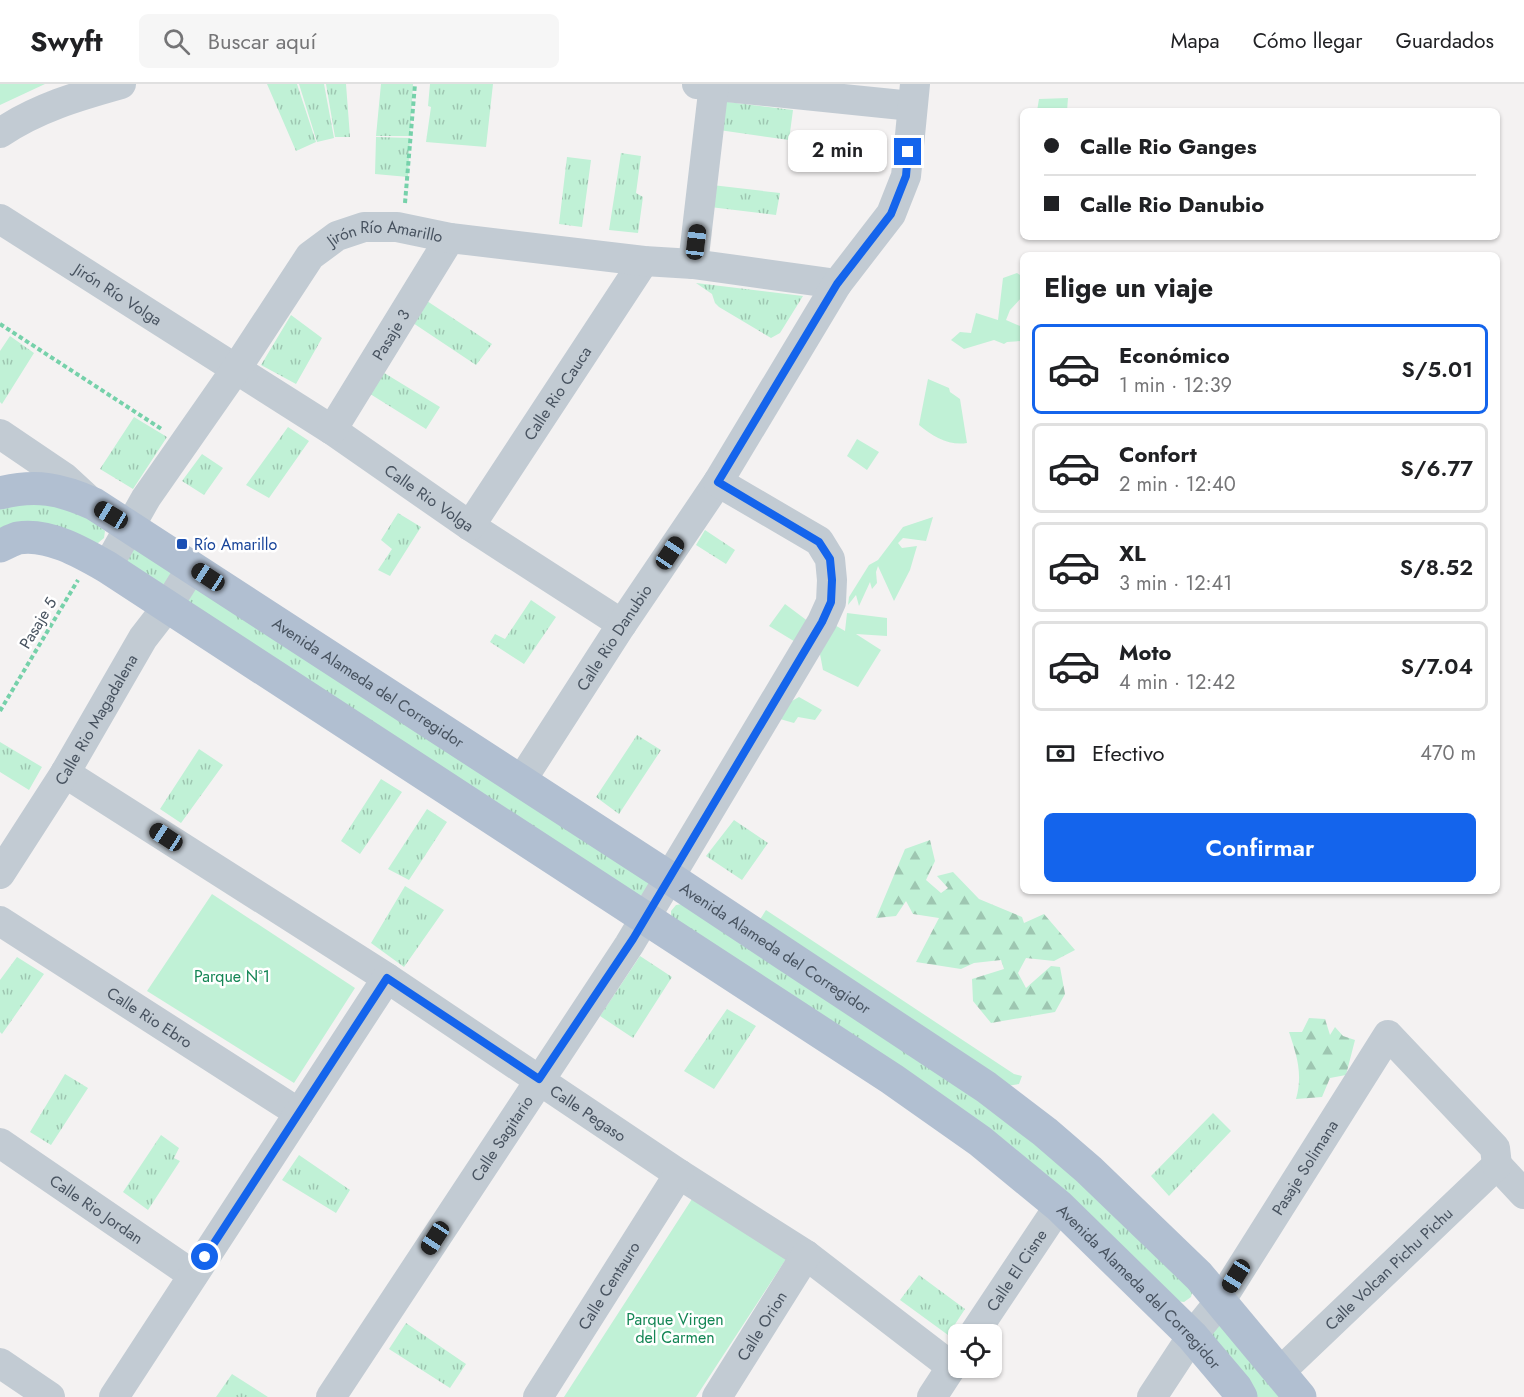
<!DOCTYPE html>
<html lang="es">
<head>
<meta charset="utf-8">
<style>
  body { margin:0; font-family:Jost,sans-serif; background:#f6f6f6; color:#202124; height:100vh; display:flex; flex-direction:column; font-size:22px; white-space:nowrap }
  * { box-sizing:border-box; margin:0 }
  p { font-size:20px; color:#757577 }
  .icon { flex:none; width:33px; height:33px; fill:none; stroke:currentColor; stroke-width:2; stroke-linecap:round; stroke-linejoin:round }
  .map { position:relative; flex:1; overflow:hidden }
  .details { position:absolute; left:1020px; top:168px; width:480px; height:642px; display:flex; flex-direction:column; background:#fff; border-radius:9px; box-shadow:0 2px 4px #0004 }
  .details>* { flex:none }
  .top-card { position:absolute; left:1020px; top:24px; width:480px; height:132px; border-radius:9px; box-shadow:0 2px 4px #0004; display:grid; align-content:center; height:132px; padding:0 24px; background:#fff }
  .buttons { position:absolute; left:948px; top:1240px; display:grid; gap:12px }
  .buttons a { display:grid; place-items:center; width:54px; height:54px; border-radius:9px; background:#fff; box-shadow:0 2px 4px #0004; font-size:30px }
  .end { position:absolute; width:27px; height:27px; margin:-14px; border:8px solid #1464ec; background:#fff; box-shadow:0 0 0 3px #fff }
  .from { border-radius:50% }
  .bubble { position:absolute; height:42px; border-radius:9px; background:#fff; box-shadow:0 2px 4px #0004; font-size:20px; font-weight:600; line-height:42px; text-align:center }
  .car { position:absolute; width:18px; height:36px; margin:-18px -9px; border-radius:8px; box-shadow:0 0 4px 2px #0007; background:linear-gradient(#222 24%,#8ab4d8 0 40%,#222 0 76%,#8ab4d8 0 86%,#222 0) }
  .top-card b { display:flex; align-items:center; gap:21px; height:57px; font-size:22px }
  .top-card b+b { border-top:2px solid #e0e0e0 }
  .top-card i { width:15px; height:15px; background:#202124 }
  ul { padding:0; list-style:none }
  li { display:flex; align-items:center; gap:18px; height:90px; margin:0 12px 9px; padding:0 12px; border:3px solid #e0e0e0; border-radius:9px }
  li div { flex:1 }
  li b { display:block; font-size:22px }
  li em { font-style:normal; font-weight:600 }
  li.on { border-color:#1464ec }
  li>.icon { width:54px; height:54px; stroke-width:1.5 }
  h2 { padding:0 24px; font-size:27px; line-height:72px }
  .pay { display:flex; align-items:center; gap:15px; height:66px; padding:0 24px; font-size:22px }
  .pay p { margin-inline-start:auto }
  .button { display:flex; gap:12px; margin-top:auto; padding:12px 24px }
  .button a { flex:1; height:69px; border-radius:9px; background:#1464ec; color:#fff; font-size:24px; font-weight:600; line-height:69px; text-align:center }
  header { display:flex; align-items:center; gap:36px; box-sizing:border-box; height:84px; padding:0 30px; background:#fff; border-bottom:2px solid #e0e0e0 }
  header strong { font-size:28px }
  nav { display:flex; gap:33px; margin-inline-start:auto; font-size:21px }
  .search { width:420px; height:54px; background:#f6f6f6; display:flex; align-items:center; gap:15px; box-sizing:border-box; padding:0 21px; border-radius:9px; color:#757577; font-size:22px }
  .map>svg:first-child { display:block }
</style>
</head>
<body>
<header>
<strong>Swyft</strong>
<div class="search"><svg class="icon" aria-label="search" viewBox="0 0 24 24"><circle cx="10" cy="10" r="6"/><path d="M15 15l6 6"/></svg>Buscar aquí</div>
<nav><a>Mapa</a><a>Cómo llegar</a><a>Guardados</a></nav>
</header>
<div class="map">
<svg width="1524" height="1313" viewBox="0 0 1524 1313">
  <defs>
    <pattern id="grass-tufts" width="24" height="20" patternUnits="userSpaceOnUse" patternTransform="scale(1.5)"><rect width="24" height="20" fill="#c0f1d6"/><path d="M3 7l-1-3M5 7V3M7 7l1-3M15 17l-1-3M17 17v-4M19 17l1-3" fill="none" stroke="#9ec6b1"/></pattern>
    <pattern id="forest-firs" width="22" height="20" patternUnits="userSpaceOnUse" patternTransform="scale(1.5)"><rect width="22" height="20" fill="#c0f1d6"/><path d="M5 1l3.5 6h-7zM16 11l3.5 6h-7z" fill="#9ec6b1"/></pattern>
  </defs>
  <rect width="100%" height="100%" fill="#f4f2f2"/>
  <path fill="url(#grass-tufts)" d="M 267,0 L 297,0 L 316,58 L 296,67 Z
    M 299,0 L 324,0 L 334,54 L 317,58 Z
    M 326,0 L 346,0 L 350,53 L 335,53 Z
    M 381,0 L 413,0 L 410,52 L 376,52 Z
    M 430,0 L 493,0 L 486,63 L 426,58 L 431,23 L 428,22 Z
    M 720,17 L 793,26 L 789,56 L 719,46 Z
    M 376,53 L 410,54 L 408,93 L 375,90 Z
    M 621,69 L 641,72 L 636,109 L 643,113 L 638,149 L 609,146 Z
    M 567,73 L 591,76 L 582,143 L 559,140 Z
    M 712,101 L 780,109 L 776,131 L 710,123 Z
    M 696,199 L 803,212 L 780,249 L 771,254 L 719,223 L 715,219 L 712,210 Z
    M 427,217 L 492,260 L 476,281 L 413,239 Z
    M 291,231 L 322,254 L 296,300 L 261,281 Z
    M 10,252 L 34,269 L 2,320 L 0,318 L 0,267 Z
    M 381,287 L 440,323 L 426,345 L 367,308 Z
    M 134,333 L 167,353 L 133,405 L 100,385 Z
    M 288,343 L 309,357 L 269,414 L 246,401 Z
    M 202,370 L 223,384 L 204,411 L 182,397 Z
    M 0,420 L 70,420 L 105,447 L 104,454 L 98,459 L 0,448 Z
    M 398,429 L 421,443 L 390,492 L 378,486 L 392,465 L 381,456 Z
    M 705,446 L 735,466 L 726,480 L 696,461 Z
    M 133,464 L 172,486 L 168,498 L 162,501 L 129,485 L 126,473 Z
    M 200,503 L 649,795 L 650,803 L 645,810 L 637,813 L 192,526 L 187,513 L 192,506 Z
    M 531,516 L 556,533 L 524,580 L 490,558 L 495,550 L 505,555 Z
    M 637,651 L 661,666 L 619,730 L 596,713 Z
    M 0,658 L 42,683 L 29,706 L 0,688 Z
    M 199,665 L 223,681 L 181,739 L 160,725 Z
    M 381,695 L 402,708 L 360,770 L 341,757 Z
    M 427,725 L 447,738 L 409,796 L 388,785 Z
    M 734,736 L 768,759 L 742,796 L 706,772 Z
    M 405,802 L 444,826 L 404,883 L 371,859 Z
    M 682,820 L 970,1004 L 1065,1079 L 1193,1205 L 1191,1213 L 1184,1218 L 1176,1217 L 671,835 L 671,827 L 676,821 Z
    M 640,872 L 672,893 L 633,954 L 600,932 Z
    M 17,873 L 44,890 L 2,950 L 0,948 L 0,896 Z
    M 727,925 L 756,942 L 714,1005 L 684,987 Z
    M 65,990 L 88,1004 L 51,1061 L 30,1048 Z
    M 1213,1029 L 1231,1047 L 1169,1112 L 1151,1092 Z
    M 161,1051 L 179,1064 L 174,1074 L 180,1077 L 148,1126 L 123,1108 Z
    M 299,1071 L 350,1106 L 336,1129 L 282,1096 Z
    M 919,1191 L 965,1225 L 948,1251 L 900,1216 Z
    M 406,1239 L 466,1280 L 450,1304 L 389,1265 Z
    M 1220,1239 L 1285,1313 L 1254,1313 L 1209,1256 L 1212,1243 Z
    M 232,1290 L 268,1313 L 216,1313 Z"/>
  <path fill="url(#forest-firs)" d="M 930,756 L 935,777 L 926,796 L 941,809 L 948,804 L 937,792 L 953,788 L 979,815 L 1022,833 L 1024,839 L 1044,830 L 1075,866 L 1054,877 L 1026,874 L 1018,889 L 1026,904 L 1051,882 L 1060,883 L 1065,910 L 1055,928 L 991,939 L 973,917 L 972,895 L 1004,885 L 1001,876 L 974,879 L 961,885 L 916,878 L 939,834 L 913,830 L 906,817 L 896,832 L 876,834 L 905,765 Z
    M 1309,934 L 1325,935 L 1330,951 L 1335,943 L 1343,952 L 1355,956 L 1346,991 L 1330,994 L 1322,1013 L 1296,1015 C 1303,990 1297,972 1289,948 L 1302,948 Z"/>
  <path fill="#c0f1d6" d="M 0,0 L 45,0 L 0,21 Z
    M 1068,14 L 1067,27 L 1037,27 L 1039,15 Z
    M 1017,189 L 1023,193 L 1023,212 L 1010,226 L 1006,236 L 1020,242 L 1021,257 L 1007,258 L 1004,260 L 994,256 L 964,265 L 951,256 L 960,248 L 971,249 L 976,229 L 998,236 L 1003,194 Z
    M 928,295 L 949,304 L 950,308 L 960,315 L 967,359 C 950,362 933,353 919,341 Z
    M 857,355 L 879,368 L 867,386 L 847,372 Z
    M 933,433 L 926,457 L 903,454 L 898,459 L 902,464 L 917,462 L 910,486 L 894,517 L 878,482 L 876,488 L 877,499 L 872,505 L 870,498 L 859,522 L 856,511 L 848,521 L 849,513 L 869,481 L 878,476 L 903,443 Z
    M 785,520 L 809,538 L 797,559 L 769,542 Z
    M 847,529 L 887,534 L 887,552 L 856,550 L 881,566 L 858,603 L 823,586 L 820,570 L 833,540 L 845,547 Z
    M 799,613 L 822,626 L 815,636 L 798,633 L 794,639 L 780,635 L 790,618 Z
    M 212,810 L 355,904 L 294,999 L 147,907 Z
    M 766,826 L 1014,990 L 1022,992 L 1019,1000 L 1007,1002 L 759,837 Z
    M 692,1115 L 786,1175 L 696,1313 L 564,1313 Z"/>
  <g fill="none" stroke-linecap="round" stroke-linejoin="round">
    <path stroke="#76d1aa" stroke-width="4" stroke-dasharray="4.5 3" stroke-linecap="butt" d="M 405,119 L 415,0
      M 0,240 L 163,346
      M 0,627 L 78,496"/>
    <g stroke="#c2cbd3" stroke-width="30">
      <path d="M 697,0 L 912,22"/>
      <path d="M 0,49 C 37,24 78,12 121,0"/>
      <path id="s1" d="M 0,135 L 332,346 L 470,442 L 622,540"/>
      <path d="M 693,180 L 714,0"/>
      <path id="s2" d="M 332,346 L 450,154"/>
      <path d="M 0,350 L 65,394 L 91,418"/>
      <path id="s3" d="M 470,442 L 644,177"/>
      <path id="s4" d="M 107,483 L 146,414 L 236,285 L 310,172 L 337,152 L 364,143 L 397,143 L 450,154 L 644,177 L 693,180 L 837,200"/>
      <path id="s5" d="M 65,689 L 387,894 L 679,1090 L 806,1171 L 952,1283"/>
      <path id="s6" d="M 521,697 L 622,540 L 718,398 L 837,200 L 891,130 L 906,92 L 915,0"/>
      <path id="s7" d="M 0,790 L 65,689 L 143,554 L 167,523 L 192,483"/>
      <path id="s8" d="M 0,837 L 299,1029"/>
      <path id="s9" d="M 0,1059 L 193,1191"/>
      <path d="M 1497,1081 L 1524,1110"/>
      <path id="s10" d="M 973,1251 L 1059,1122"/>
      <path d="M 0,1279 L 50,1313"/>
      <path id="s11" d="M 1280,1288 L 1497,1081"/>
      <path d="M 114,1313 L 387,894"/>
      <path id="s12" d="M 331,1313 L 629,861 L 822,538 L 831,518 L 832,496 L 830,475 L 819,457 L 718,398"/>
      <path id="s13" d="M 538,1313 L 679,1090"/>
      <path id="s14" d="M 717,1313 L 806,1171"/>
      <path d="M 932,1313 L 958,1273"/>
      <path id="s15" d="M 1152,1313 L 1192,1252 L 1221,1216 L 1388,951 L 1495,1064 L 1497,1081"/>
    </g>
    <g stroke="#b1bfd1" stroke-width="33">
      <path id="s16" d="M 0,409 C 36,400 61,405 94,420 L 670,794 L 986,1003 L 1045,1048 L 1089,1086 L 1199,1192 L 1300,1313"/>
      <path id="s17" d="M 0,462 C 6,459 12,456 18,454 C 48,449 81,468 107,483 L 892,995 L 980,1057 L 1059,1122 L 1192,1252 L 1236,1304 L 1241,1313"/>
    </g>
  </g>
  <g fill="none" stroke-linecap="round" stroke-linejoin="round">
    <path stroke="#1464ec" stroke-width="8" d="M 205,1173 L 387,894 L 539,995 L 633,855 L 822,538 L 831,518 L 832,496 L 830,475 L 819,458 L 718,398 L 837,200 L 891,130 L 906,92 L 908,68"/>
  </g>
  <rect fill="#1a4fb4" stroke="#fff" stroke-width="2" x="176" y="454" width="12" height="12" rx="3"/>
  <g text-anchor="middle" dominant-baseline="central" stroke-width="5" stroke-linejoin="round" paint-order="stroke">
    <g font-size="16" fill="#485360" stroke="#fff">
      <text stroke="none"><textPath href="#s4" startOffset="454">Jirón Río Amarillo</textPath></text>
      <text stroke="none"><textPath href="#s1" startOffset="140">Jirón Río Volga</textPath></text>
      <text stroke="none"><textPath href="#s2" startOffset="112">Pasaje 3</textPath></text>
      <text stroke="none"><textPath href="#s3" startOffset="159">Calle Rio Cauca</textPath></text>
      <text stroke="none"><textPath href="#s1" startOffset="512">Calle Rio Volga</textPath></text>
      <text transform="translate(38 539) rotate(-59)">Pasaje 5</text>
      <text stroke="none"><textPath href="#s6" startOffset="171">Calle Rio Danubio</textPath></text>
      <text stroke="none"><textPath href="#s16" startOffset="424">Avenida Alameda del Corregidor</textPath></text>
      <text stroke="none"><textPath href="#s7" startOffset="182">Calle Rio Magadalena</textPath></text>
      <text stroke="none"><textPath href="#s16" startOffset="910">Avenida Alameda del Corregidor</textPath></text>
      <text stroke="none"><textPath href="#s8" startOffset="178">Calle Rio Ebro</textPath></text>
      <text stroke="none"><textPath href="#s5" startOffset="624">Calle Pegaso</textPath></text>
      <text stroke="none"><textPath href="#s12" startOffset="310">Calle Sagitario</textPath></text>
      <text stroke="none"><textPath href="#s15" startOffset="276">Pasaje Solimana</textPath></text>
      <text stroke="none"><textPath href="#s9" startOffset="117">Calle Rio Jordan</textPath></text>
      <text stroke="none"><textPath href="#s11" startOffset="150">Calle Volcan Pichu Pichu</textPath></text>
      <text stroke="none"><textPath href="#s10" startOffset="78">Calle El Cisne</textPath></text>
      <text stroke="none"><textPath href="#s13" startOffset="132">Calle Centauro</textPath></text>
      <text stroke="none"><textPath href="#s17" startOffset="1376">Avenida Alameda del Corregidor</textPath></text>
      <text stroke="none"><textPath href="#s14" startOffset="84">Calle Orion</textPath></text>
    </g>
    <g font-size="16" fill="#164399" stroke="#fff" text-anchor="start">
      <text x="194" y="460">Río Amarillo</text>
    </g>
    <g font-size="16" fill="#148655" stroke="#fff">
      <text x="232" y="892">Parque N°1</text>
      <text x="675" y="1235">Parque Virgen<tspan x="675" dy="18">del Carmen</tspan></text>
    </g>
  </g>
</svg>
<div class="buttons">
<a><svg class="icon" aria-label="locate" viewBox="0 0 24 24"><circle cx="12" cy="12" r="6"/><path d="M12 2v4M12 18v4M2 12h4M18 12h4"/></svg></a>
</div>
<i class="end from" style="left:205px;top:1173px"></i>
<i class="end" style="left:908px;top:68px"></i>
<div class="bubble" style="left:788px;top:46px;width:99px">2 min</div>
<i class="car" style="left:696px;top:158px;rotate:7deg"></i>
<i class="car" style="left:111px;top:431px;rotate:301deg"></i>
<i class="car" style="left:670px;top:469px;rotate:34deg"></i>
<i class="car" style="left:208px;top:493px;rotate:303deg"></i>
<i class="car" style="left:166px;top:753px;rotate:303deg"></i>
<i class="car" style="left:435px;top:1154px;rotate:213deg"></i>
<i class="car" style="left:1236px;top:1192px;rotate:212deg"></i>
<div class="top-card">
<b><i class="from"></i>Calle Rio Ganges</b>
<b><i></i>Calle Rio Danubio</b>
</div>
<section class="details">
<h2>Elige un viaje</h2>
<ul>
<li class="on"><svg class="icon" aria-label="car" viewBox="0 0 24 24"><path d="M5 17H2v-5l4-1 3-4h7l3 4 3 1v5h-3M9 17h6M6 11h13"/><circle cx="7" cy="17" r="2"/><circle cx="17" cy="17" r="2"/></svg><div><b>Económico</b><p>1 min · 12:39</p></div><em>S/5.01</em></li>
<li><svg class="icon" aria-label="car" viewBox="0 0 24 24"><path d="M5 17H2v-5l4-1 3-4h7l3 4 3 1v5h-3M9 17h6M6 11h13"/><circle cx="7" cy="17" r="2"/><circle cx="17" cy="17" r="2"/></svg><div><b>Confort</b><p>2 min · 12:40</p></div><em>S/6.77</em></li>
<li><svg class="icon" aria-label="car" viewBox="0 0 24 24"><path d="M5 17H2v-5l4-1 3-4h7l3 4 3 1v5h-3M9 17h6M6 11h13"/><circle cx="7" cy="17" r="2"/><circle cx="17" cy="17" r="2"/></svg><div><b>XL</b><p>3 min · 12:41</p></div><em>S/8.52</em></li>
<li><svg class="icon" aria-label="car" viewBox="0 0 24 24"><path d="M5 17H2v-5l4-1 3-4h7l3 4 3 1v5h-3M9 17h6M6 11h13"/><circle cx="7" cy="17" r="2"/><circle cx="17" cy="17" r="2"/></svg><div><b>Moto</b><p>4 min · 12:42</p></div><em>S/7.04</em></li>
</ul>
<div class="pay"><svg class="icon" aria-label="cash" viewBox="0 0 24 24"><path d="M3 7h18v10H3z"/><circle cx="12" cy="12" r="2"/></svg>Efectivo<p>470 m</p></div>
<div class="button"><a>Confirmar</a></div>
</section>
</div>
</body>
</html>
